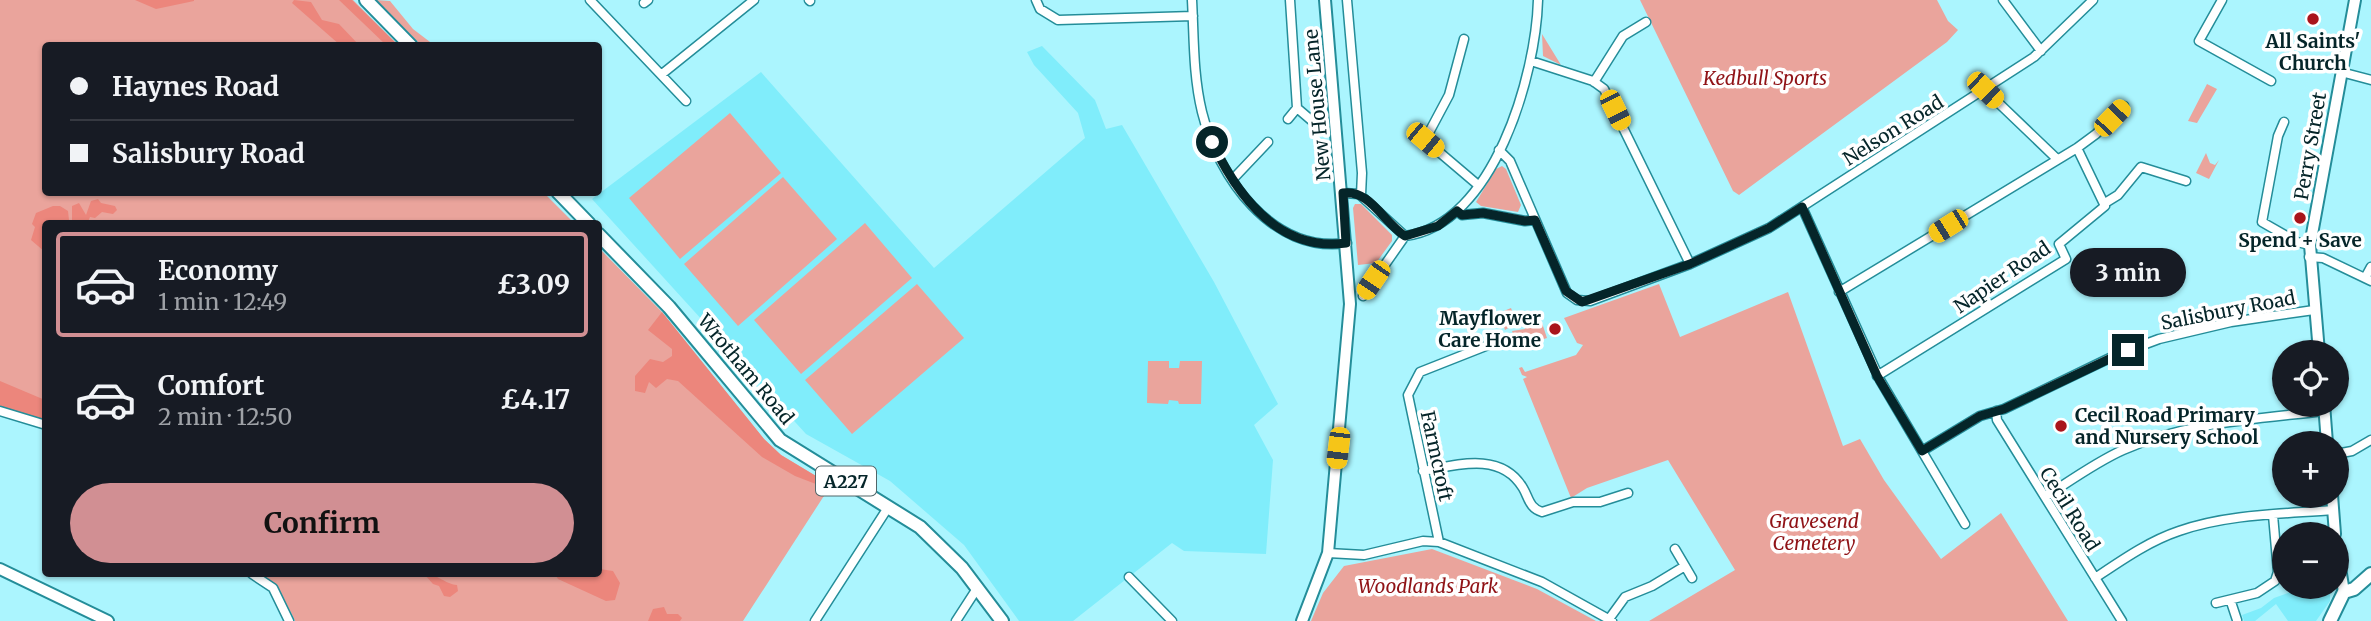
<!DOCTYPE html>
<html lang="en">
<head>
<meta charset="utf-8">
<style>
  body { margin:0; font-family:Merriweather,serif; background:#242831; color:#f1f3f6; height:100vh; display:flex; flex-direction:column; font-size:26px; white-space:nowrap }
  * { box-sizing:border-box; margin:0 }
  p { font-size:23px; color:#9ea1a6 }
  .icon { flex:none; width:38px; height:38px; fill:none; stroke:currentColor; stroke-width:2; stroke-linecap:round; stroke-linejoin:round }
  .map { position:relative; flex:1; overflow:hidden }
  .sheet { position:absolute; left:42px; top:220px; width:560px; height:357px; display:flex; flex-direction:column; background:#171b24; border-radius:7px; box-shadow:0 2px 5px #0004 }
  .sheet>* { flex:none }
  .top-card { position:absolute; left:42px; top:42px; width:560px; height:154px; border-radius:7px; box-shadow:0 2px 5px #0004; display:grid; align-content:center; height:154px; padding:0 28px; background:#171b24 }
  .buttons { position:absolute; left:2272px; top:340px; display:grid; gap:14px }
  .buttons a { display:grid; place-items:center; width:77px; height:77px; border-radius:50%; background:#171b24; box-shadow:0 2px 5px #0004; font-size:35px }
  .end { position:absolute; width:32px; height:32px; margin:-16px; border:9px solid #052529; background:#fff; box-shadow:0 0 0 4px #fff }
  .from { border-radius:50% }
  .bubble { position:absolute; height:49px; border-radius:24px; background:#171b24; box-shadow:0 2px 5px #0004; font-size:23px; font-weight:700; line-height:49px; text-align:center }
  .car { position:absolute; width:21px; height:42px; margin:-21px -10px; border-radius:9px; box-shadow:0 0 5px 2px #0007; background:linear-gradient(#f5c518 24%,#345 0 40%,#f5c518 0 76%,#345 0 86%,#f5c518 0) }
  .top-card b { display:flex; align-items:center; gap:24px; height:66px; font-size:26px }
  .top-card b+b { border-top:2px solid #363941 }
  .top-card i { width:18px; height:18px; background:#f1f3f6 }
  ul { padding:12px 0 0; list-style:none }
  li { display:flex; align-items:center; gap:21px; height:105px; margin:0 14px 10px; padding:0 14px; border:4px solid transparent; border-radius:7px }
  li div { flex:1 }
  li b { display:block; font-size:26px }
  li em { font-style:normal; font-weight:700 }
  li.active { border-color:#d18f93 }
  li>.icon { width:63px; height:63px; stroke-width:1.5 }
  .action { display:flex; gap:14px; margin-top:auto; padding:14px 28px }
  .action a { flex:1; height:80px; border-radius:42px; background:#d18f93; color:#111; font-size:28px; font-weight:700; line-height:80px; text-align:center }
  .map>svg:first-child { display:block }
</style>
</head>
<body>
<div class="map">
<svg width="2371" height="621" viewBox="0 0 2371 621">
  <rect width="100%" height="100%" fill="#abf5fe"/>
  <path fill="#80edfb" d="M 1042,46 L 1095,100 L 1106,129 L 1122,125 L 1214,282 L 1278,404 L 1254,425 L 1273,460 L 1266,554 L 1184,551 L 1172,543 L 1073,621 L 1019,621 L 964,545 L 890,481 L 806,434 L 592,199 L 761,72 L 934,268 L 1085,138 L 1078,113 L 1034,65 L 1027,52 Z
    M 2307,586 L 2330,586 L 2330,601 L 2316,621 L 2288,621 L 2276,604 L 2255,621 L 2244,621 L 2242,615 L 2261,608 L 2274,598 Z"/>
  <path fill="#eaa49c" d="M 0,0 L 353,0 L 398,45 L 46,46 L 46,192 L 544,193 L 575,224 L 46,224 L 45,421 L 0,408 Z
    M 376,0 L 390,1 L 413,29 L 434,45 L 421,45 Z
    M 1640,0 L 1937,0 L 1948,21 L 1958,30 L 1947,42 L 1739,195 L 1733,191 Z
    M 1542,34 L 1561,65 L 1543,56 Z
    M 2207,84 L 2217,89 L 2197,123 L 2188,121 Z
    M 730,113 L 781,173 L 680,259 L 629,198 Z
    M 2206,153 L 2210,163 L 2215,165 L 2219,160 L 2209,179 L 2196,173 Z
    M 1502,166 L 1506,169 L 1521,205 L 1518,212 L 1481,206 L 1476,202 L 1496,169 Z
    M 783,177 L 837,239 L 738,326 L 684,264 Z
    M 1355,204 L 1361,204 L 1392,235 L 1392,241 L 1376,263 L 1358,265 L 1353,208 Z
    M 865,223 L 912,278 L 801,374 L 754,320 Z
    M 599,248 L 662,312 L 764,439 L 781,455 L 831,485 L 743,621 L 295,621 C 286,600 275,587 256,574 L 598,574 Z
    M 917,284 L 964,338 L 852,434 L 805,380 Z
    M 1659,284 L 1680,337 L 1788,292 L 1843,446 L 1860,439 L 1884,480 L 1941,559 L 2001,513 L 2068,621 L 1649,621 L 1735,570 L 1668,460 L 1587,488 L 1571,498 L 1523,379 L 1527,377 L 1522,375 L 1519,368 L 1522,367 L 1525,372 L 1576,355 L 1583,345 L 1577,343 L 1564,318 Z
    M 1511,308 L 1514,316 L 1524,313 L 1528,322 L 1524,324 L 1522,320 L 1505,330 L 1499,313 Z
    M 1542,323 L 1547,338 L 1518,347 L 1512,331 L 1525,329 L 1524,325 L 1528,324 L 1534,326 Z
    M 1148,361 L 1169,361 L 1169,368 L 1179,368 L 1180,361 L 1202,361 L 1201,404 L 1179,404 L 1178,401 L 1169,400 L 1168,404 L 1147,403 Z
    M 1432,549 L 1537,589 L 1596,621 L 1311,621 L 1323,593 L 1344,566 Z"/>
  <path fill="#ec867c" d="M 135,0 L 194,0 L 194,1 L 156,9 Z
    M 294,0 L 311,2 L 322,20 L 339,24 L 359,45 L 340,45 L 292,3 Z
    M 339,0 L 352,0 L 398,45 L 386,45 Z
    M 98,199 L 101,203 L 115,206 L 117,210 L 113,214 L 102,212 L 95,218 L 90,217 L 87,224 L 72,221 L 72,206 L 79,203 L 86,215 L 91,201 Z
    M 53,206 L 60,206 L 68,211 L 69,220 L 63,224 L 46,224 L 45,252 L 31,240 L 35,227 L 32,224 L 36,213 Z
    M 662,312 L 764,439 L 781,455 L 831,485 L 823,497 L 821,486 L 795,476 L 762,457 L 678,381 L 667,379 L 656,388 L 649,382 L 645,393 L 635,391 L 635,376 L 650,359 L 663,362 L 672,356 L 672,349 L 648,330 Z
    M 0,381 L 45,400 L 45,421 L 0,408 Z
    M 599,565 L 600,569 L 613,571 L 620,583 L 615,600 L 606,601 L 558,579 L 555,574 L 598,574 Z
    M 424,574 C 439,574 444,584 457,585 L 458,591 L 450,597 L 444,596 L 439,586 L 433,584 Z
    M 664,607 L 667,614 L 678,614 L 682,618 L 680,621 L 648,621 L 653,609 Z"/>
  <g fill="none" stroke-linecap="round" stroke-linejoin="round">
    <defs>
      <path id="minor" d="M 590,0 L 686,101
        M 809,0 L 810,1
        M 1036,0 L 1040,9 L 1058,20 L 1193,16
        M 1192,0 C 1194,37 1193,75 1202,112 C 1218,177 1272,254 1347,243
        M 1290,0 L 1297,108 L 1311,120
        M 1347,0 L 1362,173 L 1361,195
        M 2003,0 L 2041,51
        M 2222,0 L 2199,41 L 2271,81
        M 644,3 L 648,0
        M 1464,39 L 1449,95 L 1425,140 L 1478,185
        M 1531,61 L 1593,81 L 1604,89 L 1690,264
        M 2341,72 L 2371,80
        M 662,74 L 754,0
        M 1594,82 L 1623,36 L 1646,22
        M 1985,90 L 2057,159
        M 1288,119 L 1297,108
        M 2284,122 L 2278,136 L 2262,222 L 2297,242 L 2310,245
        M 1499,150 L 1510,161 L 1567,293 L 1577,300 L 1590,301 L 1690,264 L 1769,228 L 2034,57 L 2093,0
        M 1232,180 L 1268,142
        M 1343,193 L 1359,194 L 1405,236 C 1494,225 1536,74 1538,0
        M 2105,203 L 2118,195 L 2141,167 L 2186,181
        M 1802,207 L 1880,380 L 1965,524
        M 1457,211 L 1462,215 L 1483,213 L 1525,221 L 1535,220
        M 2309,257 L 2323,258 L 2371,281
        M 2365,278 L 2371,267
        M 1839,292 L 2077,148 L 2096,134 L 2124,106
        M 1363,296 L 1405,236
        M 1877,376 L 2066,259 L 2059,244 L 2105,206 L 2077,148
        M 0,411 L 46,425
        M 1996,411 L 1997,420 L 2122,621
        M 1922,451 L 1980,416 L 2004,409 L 2116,355 L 2159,339 L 2231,322 L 2314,310
        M 2336,454 L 2352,451 L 2371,440
        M 1423,471 C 1456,465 1501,451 1523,488 C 1529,498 1529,508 1542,512 L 1573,502 L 1600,502 L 1628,493
        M 2045,497 C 2070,481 2096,462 2123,450 C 2187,422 2257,419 2324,411
        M 1439,542 L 1408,395 L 1420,372 L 1491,344
        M 1675,549 L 1685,566
        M 1328,553 L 1364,555 L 1423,541 L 1439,542 L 1542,582 L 1612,621
        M 252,574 L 273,588 L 289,621
        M 1129,577 L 1172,621
        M 2095,578 C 2122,560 2149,541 2179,531 C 2227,514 2283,514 2333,510
        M 2231,602 L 2237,620
        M 2216,603 L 2257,593 L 2275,581 L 2278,572 L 2273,515
        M 1609,619 L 1625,597 L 1652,586 L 1685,566 L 1692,578
        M 815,621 L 889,506
        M 956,621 L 978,587"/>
      <path id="tertiary" d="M 2319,352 L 2310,245 L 2355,0
        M 2324,404 L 2327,443
        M 2332,495 L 2335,534
        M 2336,544 L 2344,592
        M 0,569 L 108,621
        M 1302,621 L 1328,553 L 1350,304 L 1325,0"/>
      <path id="secondary" d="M 2330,621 L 2344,592 L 2354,589 L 2371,574"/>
      <path id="primary" d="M 366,0 L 411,46
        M 558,192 L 589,224
        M 598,234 L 669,307 L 780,440 L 920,527 L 962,568 L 1002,621"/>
    </defs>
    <use href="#minor" stroke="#248d99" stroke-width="11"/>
    <use href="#tertiary" stroke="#248d99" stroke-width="14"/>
    <use href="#secondary" stroke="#248d99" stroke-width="16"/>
    <use href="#primary" stroke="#248d99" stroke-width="16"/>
    <use href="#minor" stroke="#fff" stroke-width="8"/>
    <use href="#tertiary" stroke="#fff" stroke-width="10"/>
    <use href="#secondary" stroke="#fff" stroke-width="12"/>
    <use href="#primary" stroke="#fff" stroke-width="12"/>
  </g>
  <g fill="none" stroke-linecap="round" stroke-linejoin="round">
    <path stroke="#052529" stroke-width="9" d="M 1212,142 C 1238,197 1280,252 1346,243 L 1343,193 C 1370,189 1384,223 1405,236 L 1438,226 L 1457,211 L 1462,215 L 1483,213 L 1525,221 L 1535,220 L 1566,291 L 1582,302 L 1690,264 L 1769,228 L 1802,207 L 1877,376 L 1922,451 L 1980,416 L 2004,409 L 2128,350"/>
  </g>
  <g fill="#a9141b" stroke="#fff" stroke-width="2.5">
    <circle cx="2313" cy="19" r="7"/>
    <circle cx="2300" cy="218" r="7"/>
    <circle cx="1555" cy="329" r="7"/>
    <circle cx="2061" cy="426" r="7"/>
  </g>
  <g text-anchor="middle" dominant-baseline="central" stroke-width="7" stroke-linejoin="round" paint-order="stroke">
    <rect fill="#fff" stroke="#506669" stroke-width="2" x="816" y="466.5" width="60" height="29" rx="5"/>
    <g font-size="18" font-weight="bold" fill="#052529">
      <text x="846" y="481">A227</text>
    </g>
    <g font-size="19" font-weight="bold" fill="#052529" stroke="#fff">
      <text x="2313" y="41">All Saints'<tspan x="2313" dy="22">Church</tspan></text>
      <text x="2300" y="240">Spend + Save</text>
      <text x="1541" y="318" text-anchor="end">Mayflower<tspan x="1541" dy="22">Care Home</tspan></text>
      <text x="2075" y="415" text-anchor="start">Cecil Road Primary<tspan x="2075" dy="22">and Nursery School</tspan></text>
    </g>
    <g font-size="19" font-style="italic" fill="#901317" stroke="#fff">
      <text x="1765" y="78">Kedbull Sports</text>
      <text x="1814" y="521">Gravesend<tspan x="1814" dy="22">Cemetery</tspan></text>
      <text x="1428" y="586">Woodlands Park</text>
    </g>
    <g font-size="19" fill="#052529" stroke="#fff">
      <text transform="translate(1317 105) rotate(-95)">New House Lane</text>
      <text transform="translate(1893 130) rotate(-32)">Nelson Road</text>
      <text transform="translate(2310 146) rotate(-80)">Perry Street</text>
      <text transform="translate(2002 277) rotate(-34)">Napier Road</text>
      <text transform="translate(2228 310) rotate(-11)">Salisbury Road</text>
      <text transform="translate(746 369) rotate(50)">Wrotham Road</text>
      <text transform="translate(1437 456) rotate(78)">Farmcroft</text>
      <text transform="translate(2070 509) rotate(58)">Cecil Road</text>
    </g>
  </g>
</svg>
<div class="buttons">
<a><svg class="icon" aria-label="locate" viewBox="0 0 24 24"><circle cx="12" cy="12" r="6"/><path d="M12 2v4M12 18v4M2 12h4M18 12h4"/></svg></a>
<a>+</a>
<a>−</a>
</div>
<i class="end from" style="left:1212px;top:142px"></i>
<i class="end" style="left:2128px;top:350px"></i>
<div class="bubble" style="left:2070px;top:248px;width:116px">3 min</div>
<i class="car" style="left:1985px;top:90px;rotate:134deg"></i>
<i class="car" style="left:1615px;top:110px;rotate:154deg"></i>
<i class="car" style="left:2112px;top:118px;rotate:44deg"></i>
<i class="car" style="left:1425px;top:140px;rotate:130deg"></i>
<i class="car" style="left:1948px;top:226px;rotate:238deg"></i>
<i class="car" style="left:1373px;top:280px;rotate:214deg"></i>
<i class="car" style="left:1338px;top:448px;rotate:187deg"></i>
<div class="top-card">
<b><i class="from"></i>Haynes Road</b>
<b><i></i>Salisbury Road</b>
</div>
<section class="sheet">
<ul>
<li class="active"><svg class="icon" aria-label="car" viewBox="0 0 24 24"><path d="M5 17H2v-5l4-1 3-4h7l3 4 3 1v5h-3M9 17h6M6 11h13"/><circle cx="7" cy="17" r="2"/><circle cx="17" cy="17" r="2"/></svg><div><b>Economy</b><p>1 min · 12:49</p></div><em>£3.09</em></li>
<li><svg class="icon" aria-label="car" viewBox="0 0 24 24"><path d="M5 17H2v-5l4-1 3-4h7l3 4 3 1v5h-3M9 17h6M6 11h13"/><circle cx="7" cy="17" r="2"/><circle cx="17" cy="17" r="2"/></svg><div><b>Comfort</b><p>2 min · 12:50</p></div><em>£4.17</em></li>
</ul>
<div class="action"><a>Confirm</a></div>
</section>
</div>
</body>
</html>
